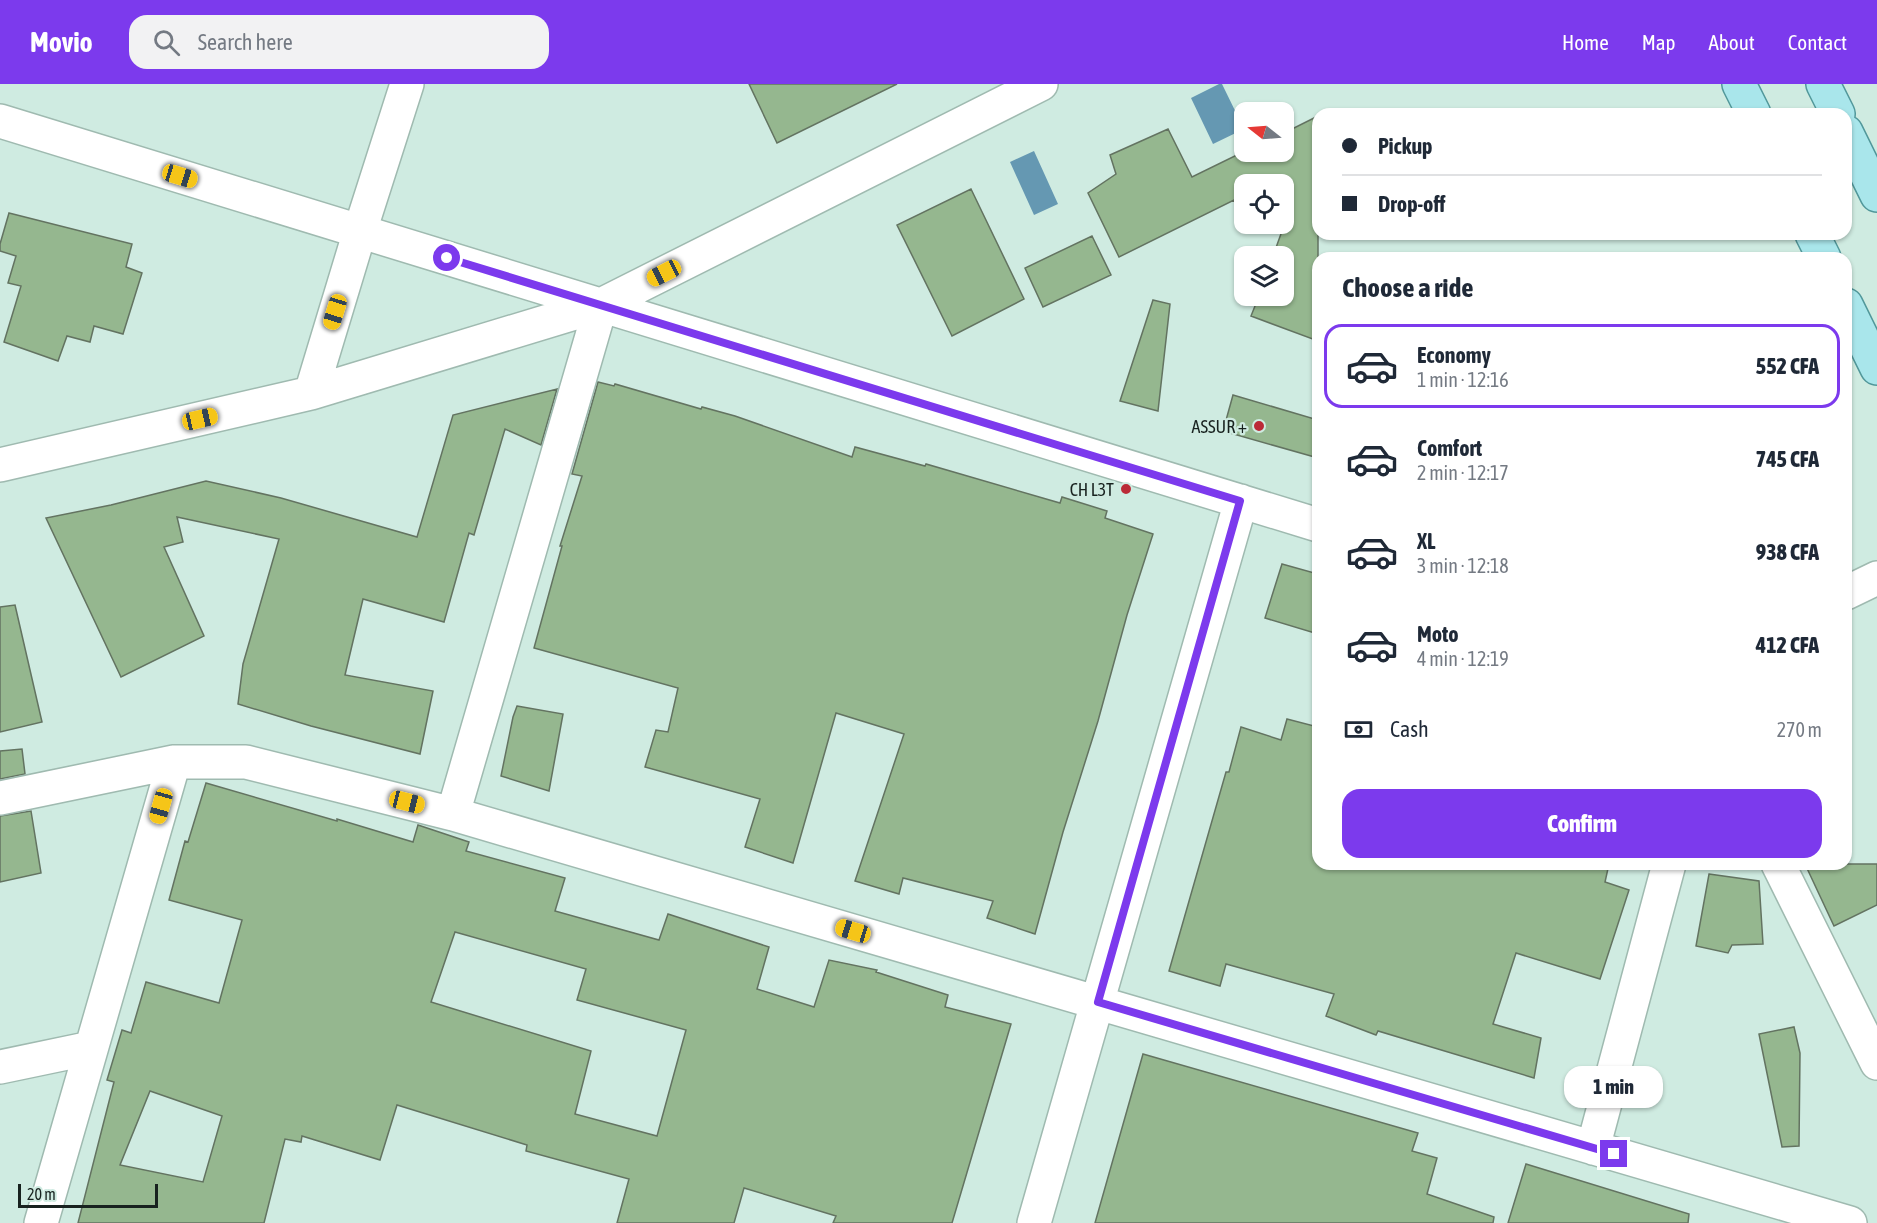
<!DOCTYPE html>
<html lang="en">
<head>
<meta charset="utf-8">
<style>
  body { margin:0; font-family:"Asap Condensed",sans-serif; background:#f2f2f3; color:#1f2937; height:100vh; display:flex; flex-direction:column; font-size:22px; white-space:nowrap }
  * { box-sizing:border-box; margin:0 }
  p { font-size:20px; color:#747a83 }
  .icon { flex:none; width:33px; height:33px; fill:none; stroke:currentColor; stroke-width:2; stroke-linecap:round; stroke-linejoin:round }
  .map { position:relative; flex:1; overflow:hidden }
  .details { position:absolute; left:1312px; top:168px; width:540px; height:618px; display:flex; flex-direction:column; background:#fff; border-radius:18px; box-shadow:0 2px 4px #0004 }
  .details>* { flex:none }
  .guide { position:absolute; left:1312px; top:24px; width:540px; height:132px; border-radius:18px; box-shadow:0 2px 4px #0004; display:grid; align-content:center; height:132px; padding:0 30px; background:#fff }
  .needle { width:39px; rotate:287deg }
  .fabs { position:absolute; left:1234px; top:18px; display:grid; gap:12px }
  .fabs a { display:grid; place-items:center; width:60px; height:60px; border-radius:12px; background:#fff; box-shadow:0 2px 4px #0004; font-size:30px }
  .scale { position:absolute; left:18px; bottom:15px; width:140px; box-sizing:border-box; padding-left:6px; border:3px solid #18221f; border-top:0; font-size:16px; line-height:21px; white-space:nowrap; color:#18221f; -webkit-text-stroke:4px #cfebe1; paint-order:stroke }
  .end { position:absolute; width:27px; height:27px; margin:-14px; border:8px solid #7c3aed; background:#fff; box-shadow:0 0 0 3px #fff }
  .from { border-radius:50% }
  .bubble { position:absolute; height:42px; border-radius:18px; background:#fff; box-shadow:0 2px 4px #0004; font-size:20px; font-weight:800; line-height:42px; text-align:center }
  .car { position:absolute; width:18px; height:36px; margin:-18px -9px; border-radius:8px; box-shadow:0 0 4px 2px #0007; background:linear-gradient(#f5c518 24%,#345 0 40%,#f5c518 0 76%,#345 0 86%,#f5c518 0) }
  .guide b { display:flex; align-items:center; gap:21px; height:57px; font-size:22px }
  .guide b+b { border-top:2px solid #e0e1e3 }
  .guide i { width:15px; height:15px; background:#1f2937 }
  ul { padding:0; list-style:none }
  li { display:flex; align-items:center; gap:18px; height:84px; margin:0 12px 9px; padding:0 18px; border:3px solid transparent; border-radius:18px }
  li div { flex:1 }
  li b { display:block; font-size:22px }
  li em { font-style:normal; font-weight:800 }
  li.active { border-color:#7c3aed }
  li>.icon { width:54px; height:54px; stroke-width:1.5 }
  h2 { padding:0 30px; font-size:27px; line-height:72px }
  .pay { display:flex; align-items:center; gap:15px; height:66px; padding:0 30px; font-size:22px }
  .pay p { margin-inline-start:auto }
  .primary-button { display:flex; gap:12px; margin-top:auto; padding:12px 30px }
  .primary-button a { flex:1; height:69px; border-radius:18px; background:#7c3aed; color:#fff; font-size:24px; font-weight:800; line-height:69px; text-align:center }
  header { display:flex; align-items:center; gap:36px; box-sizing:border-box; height:84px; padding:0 30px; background:#7c3aed; color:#fff }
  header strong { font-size:28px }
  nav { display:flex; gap:33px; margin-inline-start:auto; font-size:21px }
  .search { width:420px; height:54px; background:#f2f2f3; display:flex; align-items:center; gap:15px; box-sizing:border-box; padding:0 21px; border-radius:18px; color:#747a83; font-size:22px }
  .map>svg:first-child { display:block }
</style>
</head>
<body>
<header>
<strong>Movio</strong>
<div class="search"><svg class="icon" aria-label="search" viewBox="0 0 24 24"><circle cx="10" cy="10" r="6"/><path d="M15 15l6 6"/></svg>Search here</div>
<nav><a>Home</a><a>Map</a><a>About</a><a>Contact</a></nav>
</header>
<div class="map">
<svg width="1877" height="1139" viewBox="0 0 1877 1139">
  <rect width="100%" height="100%" fill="#cfebe1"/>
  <path fill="#6598b2" d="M 1219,0 L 1222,0 L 1244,45 L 1213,60 L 1191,14 Z
    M 1034,67 L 1058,120 L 1034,131 L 1010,78 Z"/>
  <path fill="#95b78f" stroke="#637361" stroke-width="1.5" fill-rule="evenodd" d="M 749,0 L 897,0 L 777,59 Z
    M 1318,32 L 1318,257 L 1251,232 L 1259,212 L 1284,212 L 1284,172 L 1273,172 L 1291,122 L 1284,124 L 1284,100 L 1245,100 L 1245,134 L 1242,135 L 1234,116 L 1119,173 L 1088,109 L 1116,90 L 1110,71 L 1168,45 L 1192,93 L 1245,67 L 1284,68 L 1284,49 Z
    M 971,105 L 1024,215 L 952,252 L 897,141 Z
    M 9,129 L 132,160 L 126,183 L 142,189 L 123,250 L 94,242 L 90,258 L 67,252 L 58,277 L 4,258 L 21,202 L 8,199 L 16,172 L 0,167 L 0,160 Z
    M 1092,152 L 1111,191 L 1043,223 L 1025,184 Z
    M 1153,216 L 1170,220 L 1158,327 L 1120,317 Z
    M 598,298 L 614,302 L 615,300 L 701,325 L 702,323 L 735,332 L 852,373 L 855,363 L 925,382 L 926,380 L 1060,419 L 1062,413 L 1107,427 L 1105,434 L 1153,450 L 1127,531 L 1098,637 L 1063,748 L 1035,850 L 987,834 L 993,817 L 903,794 L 899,810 L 855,797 L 904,650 L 836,629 L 793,779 L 745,763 L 760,715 L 645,683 L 656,646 L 668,648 L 678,604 L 534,564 L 562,462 L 560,462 L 582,392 L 572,390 Z
    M 557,305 L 541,361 L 505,345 L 474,451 L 469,449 L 444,538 L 363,515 L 345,591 L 433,607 L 420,670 L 311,642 L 238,620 L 243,580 L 279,455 L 177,433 L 183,458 L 164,463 L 204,552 L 121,593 L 46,434 L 111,421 L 206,397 L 281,414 L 417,453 L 453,331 Z
    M 1233,311 L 1318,336 L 1318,374 L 1223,347 Z
    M 1282,480 L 1318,490 L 1318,550 L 1265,534 Z
    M 15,521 L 42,638 L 0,648 L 0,523 Z
    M 517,622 L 563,630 L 549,707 L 501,692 L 513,633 Z
    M 1287,635 L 1318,643 L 1318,780 L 1609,780 L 1605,798 L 1629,806 L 1600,895 L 1516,869 L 1493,940 L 1541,954 L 1534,994 L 1378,947 L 1376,951 L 1326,932 L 1334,910 L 1226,880 L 1220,902 L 1169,887 L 1226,688 L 1229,688 L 1241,643 L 1281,656 Z
    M 22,665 L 25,690 L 0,695 L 0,667 Z
    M 206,699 L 337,737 L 337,735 L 413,758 L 418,741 L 469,758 L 466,767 L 565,794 L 555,827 L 659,856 L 668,830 L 769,863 L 757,905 L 814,923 L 829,876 L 877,886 L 876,888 L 948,911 L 945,923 L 1011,940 L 952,1139 L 833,1139 L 836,1132 L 744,1104 L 734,1139 L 617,1139 L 629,1095 L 526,1067 L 527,1061 L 397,1021 L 380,1076 L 302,1052 L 301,1058 L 285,1055 L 264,1139 L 78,1139 L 114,998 L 107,996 L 122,946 L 131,949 L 146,898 L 219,919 L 242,836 L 169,816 L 185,757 L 188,758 ZM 455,848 L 586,885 L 577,916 L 686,946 L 657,1052 L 575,1030 L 591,967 L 431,918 ZM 150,1007 L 222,1032 L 203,1098 L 120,1081 Z
    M 31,727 L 41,789 L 0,798 L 0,732 Z
    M 1805,780 L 1877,780 L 1877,821 L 1834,842 Z
    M 1709,790 L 1759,797 L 1763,860 L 1732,861 L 1728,869 L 1696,862 Z
    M 1794,943 L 1800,969 L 1799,1062 L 1782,1063 L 1759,950 Z
    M 1143,970 L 1418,1049 L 1412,1067 L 1437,1074 L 1427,1110 L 1494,1133 L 1493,1139 L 1095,1139 Z
    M 1526,1080 L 1689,1130 L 1688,1139 L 1508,1139 Z"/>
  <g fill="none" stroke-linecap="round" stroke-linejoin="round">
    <defs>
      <path id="minor" d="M 0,37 L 1318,441
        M 311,309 L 360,147 L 407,0
        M 0,381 L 311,309 L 601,221 L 1041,0
        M 1846,509 L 1877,494
        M 0,714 L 174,678 L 246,678 L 453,730 L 1850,1139
        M 453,730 L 601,221
        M 1778,780 L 1877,979
        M 0,983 L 91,964
        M 1593,1064 L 1669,780
        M 41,1139 L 174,678
        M 1034,1139 L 1241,417"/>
      <path id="major" d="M 1739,0 L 1754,30
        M 1823,0 L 1838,30
        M 1846,48 L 1877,111
        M 1812,150 L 1824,174
        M 1846,221 L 1877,284"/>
    </defs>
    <use href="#minor" stroke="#9fbab0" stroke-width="36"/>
    <use href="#major" stroke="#51979a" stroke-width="36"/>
    <use href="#minor" stroke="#fff" stroke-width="33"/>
    <use href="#major" stroke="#a9e6eb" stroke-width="33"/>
  </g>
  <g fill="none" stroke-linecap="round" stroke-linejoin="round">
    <path stroke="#7c3aed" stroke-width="8" d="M 447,174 L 1240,417 L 1098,918 L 1614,1070"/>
  </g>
  <g fill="#bb2a37" stroke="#cfebe1" stroke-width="2">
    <circle cx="1259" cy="342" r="6"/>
    <circle cx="1126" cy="405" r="6"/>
  </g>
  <g text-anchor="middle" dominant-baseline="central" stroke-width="4.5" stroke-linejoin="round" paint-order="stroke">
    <g font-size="18" fill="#18221f" stroke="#cfebe1" text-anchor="end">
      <text x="1247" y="342">ASSUR +</text>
      <text x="1114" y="405">CH L3T</text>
    </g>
  </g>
</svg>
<div class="fabs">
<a><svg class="needle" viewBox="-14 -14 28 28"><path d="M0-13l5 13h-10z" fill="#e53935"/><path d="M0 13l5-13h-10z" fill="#747a83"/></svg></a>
<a><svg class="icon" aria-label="locate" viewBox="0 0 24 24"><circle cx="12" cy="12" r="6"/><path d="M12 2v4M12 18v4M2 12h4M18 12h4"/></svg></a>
<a><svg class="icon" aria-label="layers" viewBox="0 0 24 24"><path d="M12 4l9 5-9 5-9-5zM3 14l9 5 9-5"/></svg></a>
</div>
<div class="scale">20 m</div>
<i class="end from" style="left:447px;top:174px"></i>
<i class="end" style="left:1614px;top:1070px"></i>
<div class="bubble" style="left:1564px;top:982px;width:99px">1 min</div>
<i class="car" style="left:180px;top:92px;rotate:107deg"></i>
<i class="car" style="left:664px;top:189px;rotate:243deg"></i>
<i class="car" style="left:335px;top:228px;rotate:197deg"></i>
<i class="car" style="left:200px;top:335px;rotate:77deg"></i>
<i class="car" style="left:407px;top:718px;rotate:104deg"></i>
<i class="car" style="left:161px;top:722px;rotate:196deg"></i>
<i class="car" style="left:853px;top:847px;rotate:287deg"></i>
<div class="guide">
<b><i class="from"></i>Pickup</b>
<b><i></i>Drop-off</b>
</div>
<section class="details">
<h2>Choose a ride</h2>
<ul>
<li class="active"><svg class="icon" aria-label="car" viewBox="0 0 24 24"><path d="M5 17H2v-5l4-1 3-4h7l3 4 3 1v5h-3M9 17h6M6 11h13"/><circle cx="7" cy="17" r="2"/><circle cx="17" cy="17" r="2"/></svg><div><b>Economy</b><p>1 min · 12:16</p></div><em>552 CFA</em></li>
<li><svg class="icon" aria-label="car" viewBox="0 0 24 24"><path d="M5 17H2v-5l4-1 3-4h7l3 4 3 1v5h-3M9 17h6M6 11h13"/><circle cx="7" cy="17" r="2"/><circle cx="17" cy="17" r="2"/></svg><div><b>Comfort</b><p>2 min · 12:17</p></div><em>745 CFA</em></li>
<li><svg class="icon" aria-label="car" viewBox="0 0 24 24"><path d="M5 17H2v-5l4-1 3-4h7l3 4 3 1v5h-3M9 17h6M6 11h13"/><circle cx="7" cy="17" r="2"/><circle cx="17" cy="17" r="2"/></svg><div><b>XL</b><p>3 min · 12:18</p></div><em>938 CFA</em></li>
<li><svg class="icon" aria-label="car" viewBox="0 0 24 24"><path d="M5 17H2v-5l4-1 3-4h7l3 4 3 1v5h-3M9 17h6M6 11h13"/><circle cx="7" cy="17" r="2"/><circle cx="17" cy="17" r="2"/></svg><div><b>Moto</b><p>4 min · 12:19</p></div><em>412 CFA</em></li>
</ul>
<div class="pay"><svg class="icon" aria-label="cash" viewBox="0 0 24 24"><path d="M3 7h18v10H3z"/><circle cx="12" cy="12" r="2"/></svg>Cash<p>270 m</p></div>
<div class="primary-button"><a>Confirm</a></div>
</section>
</div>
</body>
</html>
